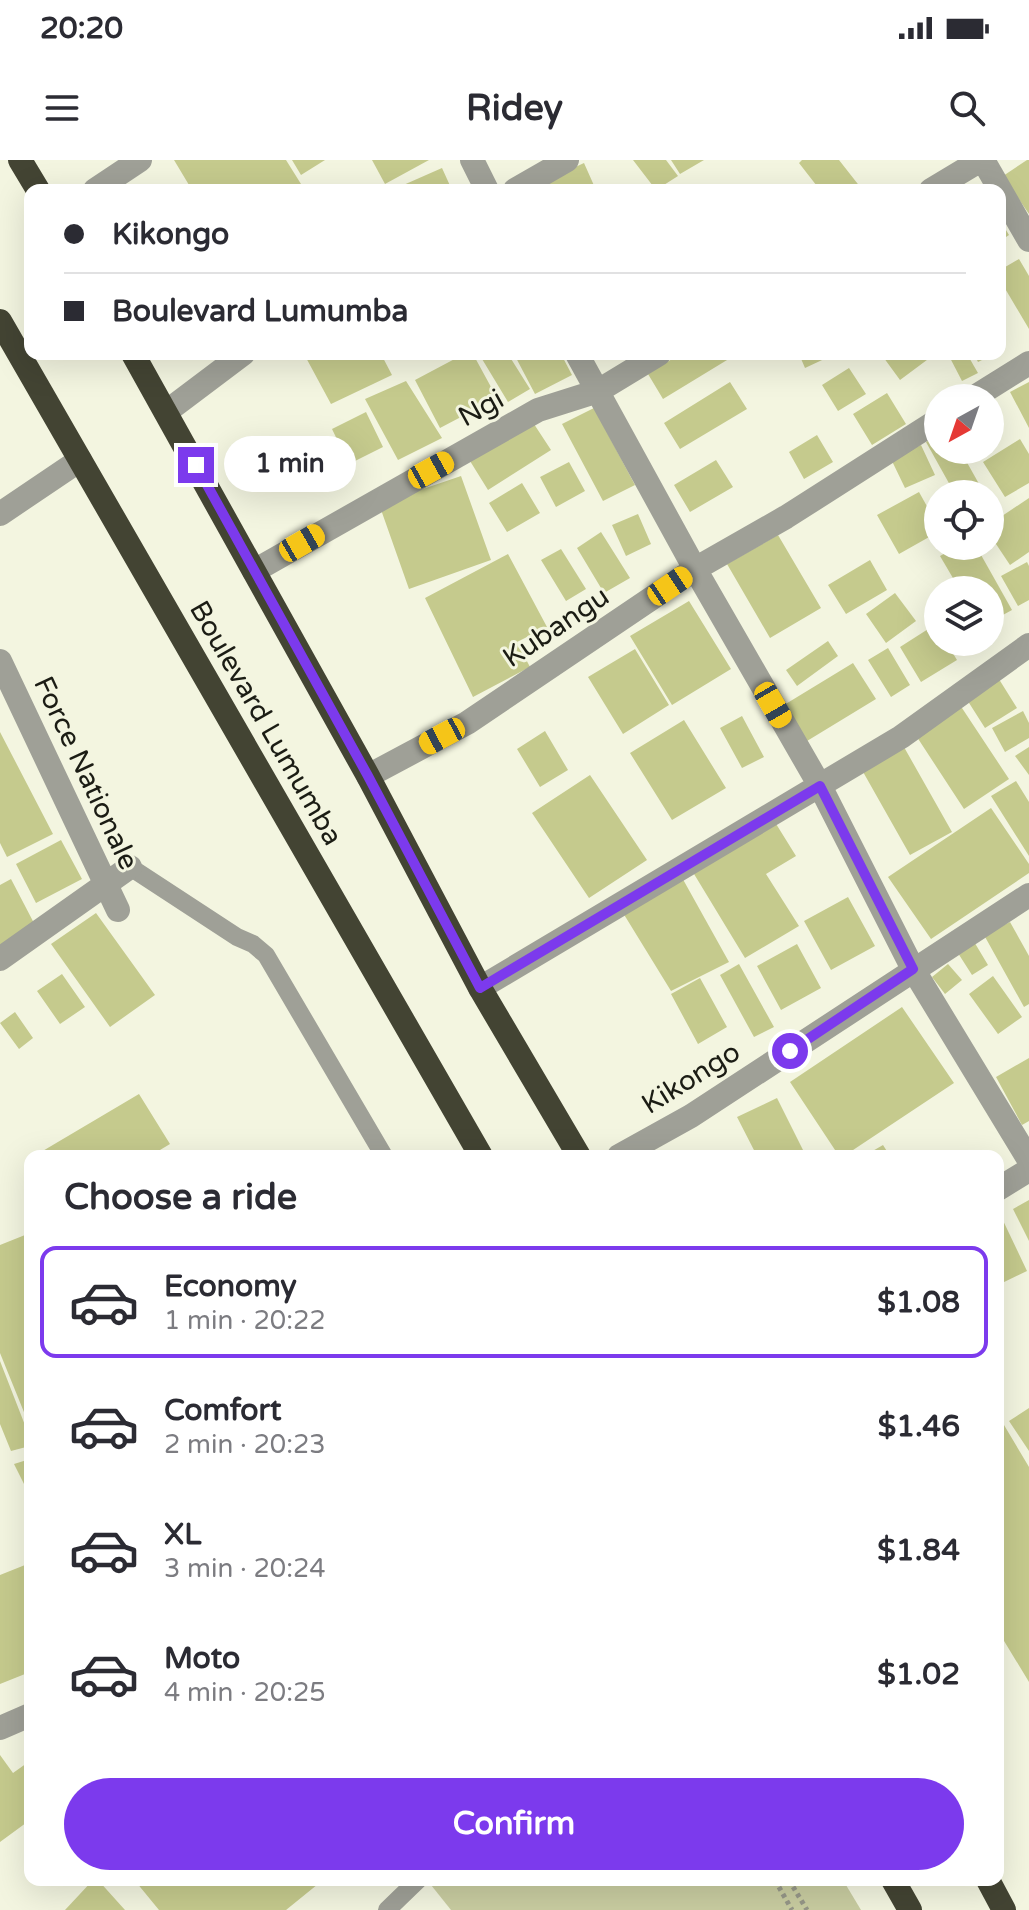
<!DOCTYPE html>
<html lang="en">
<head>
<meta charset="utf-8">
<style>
  body { margin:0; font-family:"Varela Round",sans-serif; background:#f7f7f7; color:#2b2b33; height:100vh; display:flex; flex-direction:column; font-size:30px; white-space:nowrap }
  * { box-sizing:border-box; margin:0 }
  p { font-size:26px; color:#7c7c81 }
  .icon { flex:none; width:44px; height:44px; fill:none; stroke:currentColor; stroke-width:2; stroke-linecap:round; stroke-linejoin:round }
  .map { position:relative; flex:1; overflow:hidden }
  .details { position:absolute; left:24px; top:990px; width:980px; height:736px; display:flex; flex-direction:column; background:#fff; border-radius:16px; box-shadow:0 8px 32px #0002 }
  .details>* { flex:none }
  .banner { position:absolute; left:24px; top:24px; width:982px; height:176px; border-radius:16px; box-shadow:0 8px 32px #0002; display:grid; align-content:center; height:176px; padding:0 40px; background:#fff }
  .needle { width:52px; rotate:220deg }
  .controls { position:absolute; left:924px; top:224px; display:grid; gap:16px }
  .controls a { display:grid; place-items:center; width:80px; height:80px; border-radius:50%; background:#fff; box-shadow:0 8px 32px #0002; font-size:40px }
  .end { position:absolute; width:36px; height:36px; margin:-18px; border:10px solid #7c3aed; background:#fff; box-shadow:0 0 0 4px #fff }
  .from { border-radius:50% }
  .bubble { position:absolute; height:56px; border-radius:28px; background:#fff; box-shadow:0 8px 32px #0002; font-size:26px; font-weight:700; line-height:56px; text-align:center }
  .car { position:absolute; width:24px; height:48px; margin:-24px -12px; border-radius:10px; box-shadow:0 0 6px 2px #0007; background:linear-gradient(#f5c518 24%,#345 0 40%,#f5c518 0 76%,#345 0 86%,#f5c518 0) }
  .banner b { display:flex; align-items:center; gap:28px; height:76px; font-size:30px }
  .banner b+b { border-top:2px solid #e1e1e2 }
  .banner i { width:20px; height:20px; background:#2b2b33 }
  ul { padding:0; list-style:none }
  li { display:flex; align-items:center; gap:24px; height:112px; margin:0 16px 12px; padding:0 24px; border:4px solid transparent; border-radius:16px }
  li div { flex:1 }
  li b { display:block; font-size:30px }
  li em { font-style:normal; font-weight:700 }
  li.current { border-color:#7c3aed }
  li>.icon { width:72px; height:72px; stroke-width:1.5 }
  h2 { padding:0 40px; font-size:36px; line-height:96px }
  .action { display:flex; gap:16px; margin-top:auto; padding:16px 40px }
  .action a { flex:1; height:92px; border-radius:48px; background:#7c3aed; color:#fff; font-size:32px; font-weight:700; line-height:92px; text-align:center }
  .status { display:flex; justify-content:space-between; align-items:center; height:56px; padding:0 40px; background:#fff; direction:ltr }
  .status svg { height:22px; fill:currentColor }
  header { display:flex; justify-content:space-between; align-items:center; height:104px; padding:0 40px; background:#fff; font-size:36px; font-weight:700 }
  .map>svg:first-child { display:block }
</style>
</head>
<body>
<div class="status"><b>20:20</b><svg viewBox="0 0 49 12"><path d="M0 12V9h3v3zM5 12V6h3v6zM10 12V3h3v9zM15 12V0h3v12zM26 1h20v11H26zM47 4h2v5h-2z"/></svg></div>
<header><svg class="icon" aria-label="menu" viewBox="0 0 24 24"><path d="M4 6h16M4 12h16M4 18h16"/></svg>Ridey<svg class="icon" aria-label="search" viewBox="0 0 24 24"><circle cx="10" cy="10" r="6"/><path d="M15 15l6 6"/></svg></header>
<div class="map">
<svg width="1029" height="1750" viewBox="0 0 1029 1750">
  <rect width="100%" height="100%" fill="#f3f5e0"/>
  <path fill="#c9cda1" d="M 427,1720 L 843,1720 L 861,1750 L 451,1750 Z"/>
  <path fill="#c5ca8d" d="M 174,0 L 286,0 L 301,24 L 292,30 L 192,30 Z
    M 292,0 L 325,0 L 301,15 Z
    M 372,0 L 429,0 L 385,24 Z
    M 633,0 L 666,0 L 678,16 L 656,30 Z
    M 671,0 L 704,0 L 680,14 Z
    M 802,0 L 839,0 L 861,28 L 858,30 L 820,30 L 799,3 Z
    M 1027,0 L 1029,0 L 1029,54 L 1003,16 Z
    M 584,3 L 596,30 L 542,30 L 539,24 Z
    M 442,8 L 452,30 L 392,30 Z
    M 1000,60 L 1009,75 L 1000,81 Z
    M 1019,99 L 1029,116 L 1029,169 L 1000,120 L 1000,110 Z
    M 304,194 L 381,194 L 392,215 L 331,244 Z
    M 464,194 L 473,194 L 497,238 L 440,268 L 415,220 Z
    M 479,194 L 508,194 L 530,229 L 508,242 Z
    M 514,194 L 561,194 L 572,215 L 535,234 Z
    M 680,194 L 730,194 L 732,197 L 663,239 L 648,214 Z
    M 799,194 L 835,194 L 805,208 Z
    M 881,194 L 935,194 L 900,220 Z
    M 953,194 L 967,194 L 978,213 L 962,221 L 949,196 Z
    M 974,194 L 994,194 L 978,202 Z
    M 849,208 L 866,234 L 838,251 L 822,225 Z
    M 406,221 L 442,278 L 398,300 L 365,239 Z
    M 730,222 L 747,249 L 680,289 L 664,263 Z
    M 1029,222 L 1029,268 L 1010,232 Z
    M 887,233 L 906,264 L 872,285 L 853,254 Z
    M 594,248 L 635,325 L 603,341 L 562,264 Z
    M 366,252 L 383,287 L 349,304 L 332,269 Z
    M 532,261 L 551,290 L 488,330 L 470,301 Z
    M 817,275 L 833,302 L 804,319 L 789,292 Z
    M 938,275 L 938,290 L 960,290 L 983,331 L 979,334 L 955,334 L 926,282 Z
    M 1020,279 L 1029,294 L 1029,323 L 1005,337 L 983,302 Z
    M 921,285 L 935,315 L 905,328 L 891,299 Z
    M 716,300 L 733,327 L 690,352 L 674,325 Z
    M 569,302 L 585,331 L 556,347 L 540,317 Z
    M 461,316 L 491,400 L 409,429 L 379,344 Z
    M 522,323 L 540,353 L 507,372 L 489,343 Z
    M 919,332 L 938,366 L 938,372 L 899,394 L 877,355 Z
    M 1029,338 L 1029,392 L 1010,405 L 990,375 L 990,364 Z
    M 638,354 L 651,384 L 626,396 L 612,365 Z
    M 601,372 L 630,418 L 604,433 L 577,388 Z
    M 778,375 L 821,448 L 770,478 L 727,404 Z
    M 958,386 L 976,386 L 1012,450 L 990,462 L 990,430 L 960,430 L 940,396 Z
    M 561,389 L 586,429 L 566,441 L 541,400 Z
    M 508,394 L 547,467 L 517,482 L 530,507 L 473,537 L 425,438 Z
    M 870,400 L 887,430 L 846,454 L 828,425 Z
    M 1027,402 L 1029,406 L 1029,440 L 1018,446 L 1001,416 Z
    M 895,433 L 916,461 L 886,483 L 866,454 Z
    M 689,441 L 731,509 L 672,545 L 630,476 Z
    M 936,464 L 938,482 L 946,482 L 957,500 L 921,522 L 900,487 Z
    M 828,481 L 838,496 L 797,526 L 786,510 Z
    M 888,488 L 910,525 L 891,537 L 868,500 Z
    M 635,489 L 669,545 L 623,574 L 588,517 Z
    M 853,503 L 876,539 L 807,581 L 784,545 Z
    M 997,516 L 1017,548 L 985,568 L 964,535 Z
    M 960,545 L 1009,619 L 964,649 L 915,574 Z
    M 1023,551 L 1029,563 L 1029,578 L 1005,592 L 992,568 Z
    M 742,556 L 764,597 L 742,608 L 720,568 Z
    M 684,560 L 726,628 L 672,660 L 630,593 Z
    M 545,571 L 568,610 L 540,627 L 517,589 Z
    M 0,572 L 53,674 L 7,697 L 0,683 Z
    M 900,580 L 952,672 L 910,695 L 858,603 Z
    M 1029,587 L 1029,615 L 1015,596 Z
    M 590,615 L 647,700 L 589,738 L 532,653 Z
    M 1016,621 L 1029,642 L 1029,696 L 991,636 Z
    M 991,648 L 1029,704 L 1029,713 L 931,779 L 888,717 Z
    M 773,659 L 796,696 L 766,714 L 799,766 L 745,798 L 691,709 Z
    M 61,680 L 82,719 L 36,743 L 16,704 Z
    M 680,714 L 729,802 L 671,831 L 620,748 Z
    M 11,719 L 36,767 L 0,785 L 0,725 Z
    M 848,737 L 875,786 L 831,810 L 804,761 Z
    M 96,753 L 155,835 L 110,867 L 51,784 Z
    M 1010,762 L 1029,796 L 1029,844 L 1024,847 L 984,775 Z
    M 973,780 L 988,805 L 972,815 L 956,790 Z
    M 797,784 L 821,828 L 781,850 L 757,806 Z
    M 739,804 L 774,867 L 754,877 L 720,815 Z
    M 948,804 L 962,820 L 945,834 L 932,817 Z
    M 62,814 L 85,847 L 60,864 L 37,831 Z
    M 993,816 L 1022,857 L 998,874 L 969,834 Z
    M 700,818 L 727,867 L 698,884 L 671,834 Z
    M 902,847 L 954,923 L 844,996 L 839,996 L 790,922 Z
    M 15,852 L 33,878 L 19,889 L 0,863 Z
    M 1029,898 L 1029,961 L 1022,965 L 996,917 Z
    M 139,934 L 170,984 L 150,996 L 43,996 L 41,992 Z
    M 777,938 L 806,996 L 757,996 L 737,957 Z
    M 883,985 L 890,996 L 864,996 Z
    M 1029,1040 L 1029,1081 L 1013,1049 Z
    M 998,1050 L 1027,1111 L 998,1125 Z
    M 30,1073 L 30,1267 L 0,1193 L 0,1085 Z
    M 0,1201 L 30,1278 L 30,1286 L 11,1291 L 0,1264 Z
    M 1029,1248 L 1029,1291 L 1009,1261 Z
    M 1004,1265 L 1029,1307 L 1029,1522 L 998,1471 L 998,1269 Z
    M 30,1299 L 30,1336 L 14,1304 Z
    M 30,1403 L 30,1512 L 0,1524 L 0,1415 Z
    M 0,1595 L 13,1613 L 27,1603 L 30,1607 L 30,1660 L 0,1682 Z
    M 93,1720 L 98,1720 L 125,1750 L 65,1750 Z
    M 139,1720 L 323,1720 L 286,1750 L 159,1750 L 136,1722 Z"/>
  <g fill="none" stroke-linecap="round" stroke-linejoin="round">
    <path stroke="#969788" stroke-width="5" stroke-dasharray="4 4" stroke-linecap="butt" d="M 775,1720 L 792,1750
      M 789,1720 L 807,1750"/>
    <path stroke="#9fa097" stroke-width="18" d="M 130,707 L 237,777 L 253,784 L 266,795 L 384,996
      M 387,1750 L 418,1720"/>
    <path stroke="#9fa097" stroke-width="24" d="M 472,0 L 487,30
      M 983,0 L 1029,80
      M 95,30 L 140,0
      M 515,30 L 567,0
      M 931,30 L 981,0
      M 577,194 L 695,409 L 820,626 L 913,809 L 1029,1000
      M 973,238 L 1029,203
      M 166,252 L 243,194
      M 0,354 L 80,300
      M 254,411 L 538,250 L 598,231 L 659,194
      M 0,501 L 118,750
      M 368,616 L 467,563 L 695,409 L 786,357 L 938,260
      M 0,799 L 130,707
      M 480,828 L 901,577 L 1029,485
      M 619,996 L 691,956 L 1029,735
      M 998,1029 L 1029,1010
      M 0,1568 L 30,1555"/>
    <path stroke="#434433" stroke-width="24" d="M 20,0 L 38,30
      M 0,161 L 481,996
      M 133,194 L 368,616 L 480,828 L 579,996
      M 893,1720 L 910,1750
      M 988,1720 L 1004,1750"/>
  </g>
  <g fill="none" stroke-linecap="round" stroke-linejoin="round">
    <path stroke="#7c3aed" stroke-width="10" d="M 196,305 L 368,616 L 480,828 L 820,626 L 913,809 L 790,891"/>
  </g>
  <g text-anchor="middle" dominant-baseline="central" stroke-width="6" stroke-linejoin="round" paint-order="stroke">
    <g font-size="28" fill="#1b1c14" stroke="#f3f5e0">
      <text transform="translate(481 248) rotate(-29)">Ngi</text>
      <text transform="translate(556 467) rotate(-34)">Kubangu</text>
      <text transform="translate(266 563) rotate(60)">Boulevard Lumumba</text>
      <text transform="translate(86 613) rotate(65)">Force Nationale</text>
      <text transform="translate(691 918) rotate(-32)">Kikongo</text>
    </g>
  </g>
</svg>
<div class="controls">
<a><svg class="needle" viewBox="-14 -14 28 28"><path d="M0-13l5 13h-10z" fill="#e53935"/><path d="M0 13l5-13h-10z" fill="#7c7c81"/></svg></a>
<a><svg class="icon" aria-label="locate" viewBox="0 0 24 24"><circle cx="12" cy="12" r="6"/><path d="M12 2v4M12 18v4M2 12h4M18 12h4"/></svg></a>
<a><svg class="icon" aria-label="layers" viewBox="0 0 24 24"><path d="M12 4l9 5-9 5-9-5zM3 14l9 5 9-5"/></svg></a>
</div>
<i class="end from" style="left:790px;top:891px"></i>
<i class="end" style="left:196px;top:305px"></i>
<div class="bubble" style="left:224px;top:276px;width:132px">1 min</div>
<i class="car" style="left:431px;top:310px;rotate:61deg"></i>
<i class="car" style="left:302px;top:383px;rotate:60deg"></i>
<i class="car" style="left:670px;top:426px;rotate:56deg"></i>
<i class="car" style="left:773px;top:545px;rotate:150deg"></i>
<i class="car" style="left:442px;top:576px;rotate:242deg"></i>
<div class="banner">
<b><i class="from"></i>Kikongo</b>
<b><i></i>Boulevard Lumumba</b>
</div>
<section class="details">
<h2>Choose a ride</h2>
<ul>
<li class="current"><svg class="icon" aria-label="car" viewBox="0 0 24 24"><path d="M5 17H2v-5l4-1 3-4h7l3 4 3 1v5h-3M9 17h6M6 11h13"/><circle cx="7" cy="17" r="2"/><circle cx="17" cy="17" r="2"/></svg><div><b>Economy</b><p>1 min · 20:22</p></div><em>$1.08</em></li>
<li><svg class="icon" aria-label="car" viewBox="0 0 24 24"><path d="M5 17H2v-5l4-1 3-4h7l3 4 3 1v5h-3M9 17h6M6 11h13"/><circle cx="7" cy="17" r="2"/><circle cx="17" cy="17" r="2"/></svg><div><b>Comfort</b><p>2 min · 20:23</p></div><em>$1.46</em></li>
<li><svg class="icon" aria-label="car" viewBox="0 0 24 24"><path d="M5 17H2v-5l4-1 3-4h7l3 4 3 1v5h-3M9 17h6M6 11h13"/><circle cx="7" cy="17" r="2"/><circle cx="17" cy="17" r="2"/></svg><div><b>XL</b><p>3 min · 20:24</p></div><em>$1.84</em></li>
<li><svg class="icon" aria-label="car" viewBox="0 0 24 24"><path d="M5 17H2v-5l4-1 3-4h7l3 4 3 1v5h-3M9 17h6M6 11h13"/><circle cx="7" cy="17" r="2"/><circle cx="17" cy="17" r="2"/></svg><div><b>Moto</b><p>4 min · 20:25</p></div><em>$1.02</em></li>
</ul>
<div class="action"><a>Confirm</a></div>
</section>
</div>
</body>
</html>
